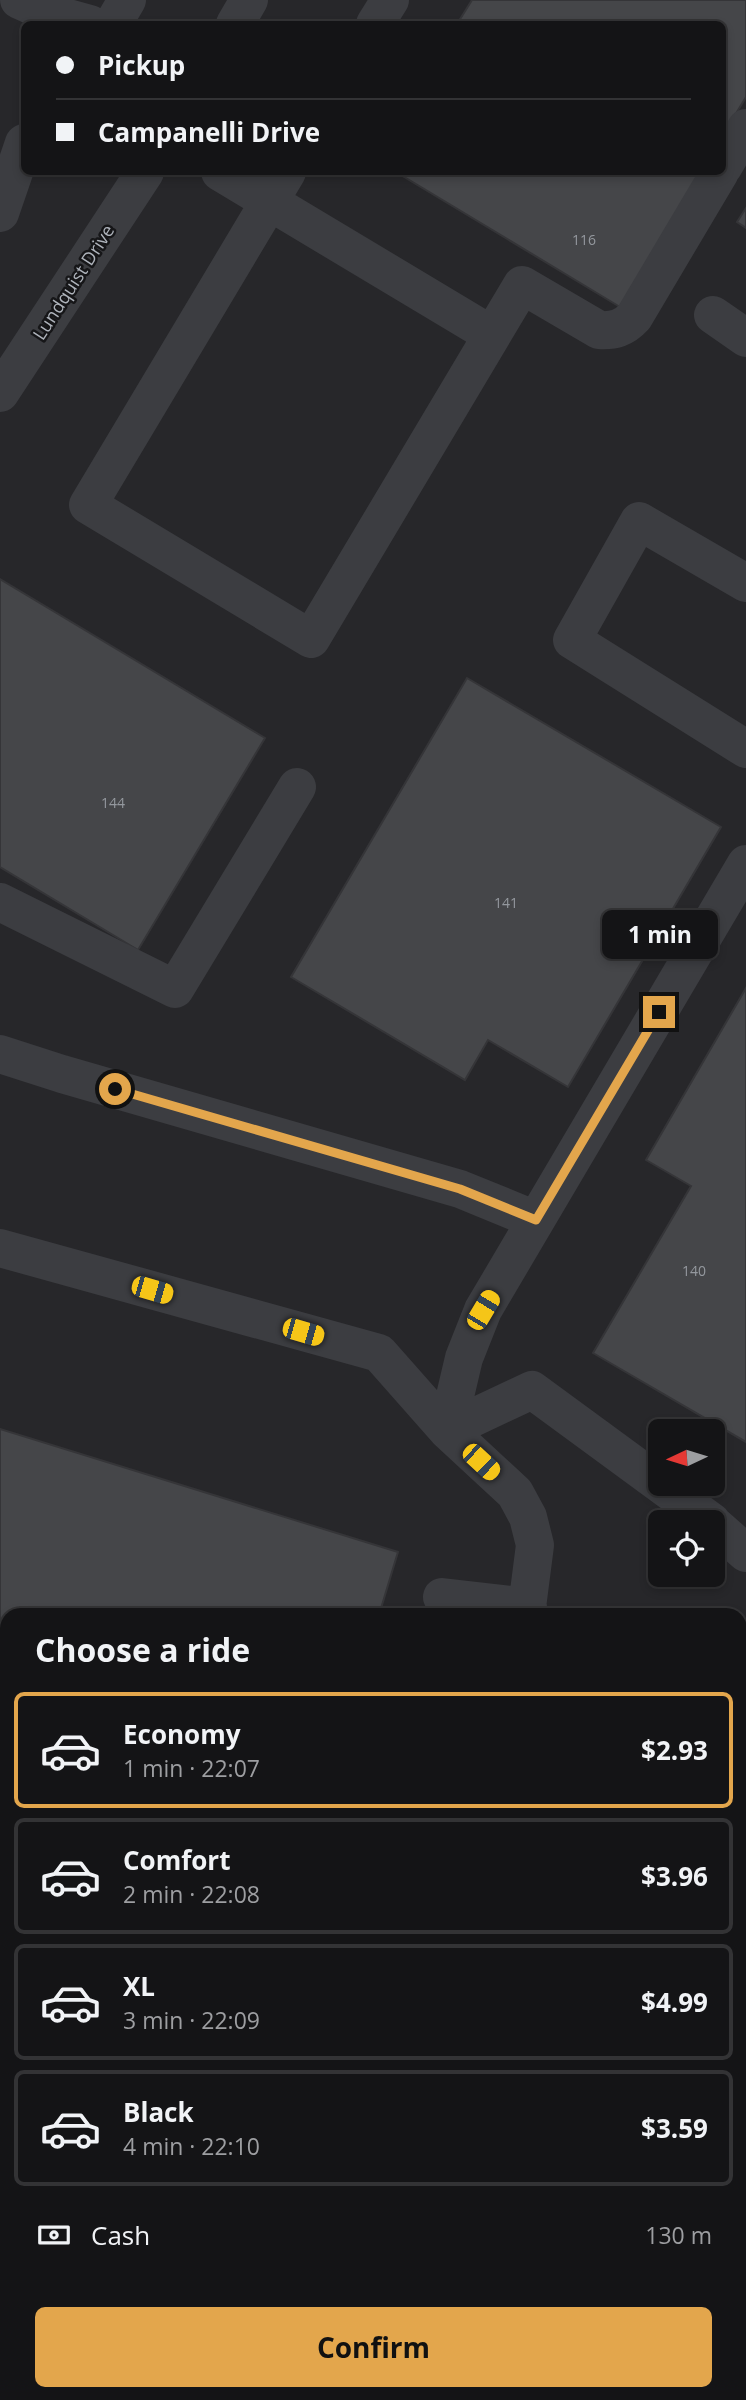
<!DOCTYPE html>
<html lang="en">
<head>
<meta charset="utf-8">
<style>
  body { margin:0; font-family:"Open Sans",sans-serif; background:#212123; color:#f1f3f6; height:100vh; display:flex; flex-direction:column; font-size:26px; white-space:nowrap }
  * { box-sizing:border-box; margin:0 }
  p { font-size:23px; color:#9d9ea1 }
  .icon { flex:none; width:38px; height:38px; fill:none; stroke:currentColor; stroke-width:2; stroke-linecap:round; stroke-linejoin:round }
  .map { position:relative; flex:1; overflow:hidden }
  .panel { position:absolute; left:0px; top:1608px; width:747px; height:793px; display:flex; flex-direction:column; background:#141416; border-radius:21px 21px 0 0; box-shadow:0 4px 10px #0003,0 0 0 2px #333335 }
  .panel>* { flex:none }
  .guide { position:absolute; left:21px; top:21px; width:705px; height:154px; border-radius:10px; box-shadow:0 4px 10px #0003,0 0 0 2px #333335; display:grid; align-content:center; height:154px; padding:0 35px; background:#141416 }
  .needle { width:46px; rotate:266deg }
  .controls { position:absolute; left:648px; top:1419px; display:grid; gap:14px }
  .controls a { display:grid; place-items:center; width:77px; height:77px; border-radius:10px; background:#141416; box-shadow:0 4px 10px #0003,0 0 0 2px #333335; font-size:35px }
  .end { position:absolute; width:32px; height:32px; margin:-16px; border:9px solid #e3a64c; background:#111; box-shadow:0 0 0 4px #111 }
  .from { border-radius:50% }
  .bubble { position:absolute; height:49px; border-radius:10px; background:#141416; box-shadow:0 4px 10px #0003,0 0 0 2px #333335; font-size:23px; font-weight:700; line-height:49px; text-align:center }
  .car { position:absolute; width:21px; height:42px; margin:-21px -10px; border-radius:9px; box-shadow:0 0 5px 2px #0007; background:linear-gradient(#f5c518 24%,#345 0 40%,#f5c518 0 76%,#345 0 86%,#f5c518 0) }
  .guide b { display:flex; align-items:center; gap:24px; height:66px; font-size:26px }
  .guide b+b { border-top:2px solid #333335 }
  .guide i { width:18px; height:18px; background:#f1f3f6 }
  ul { padding:0; list-style:none }
  li { display:flex; align-items:center; gap:21px; height:116px; margin:0 14px 10px; padding:0 21px; border:4px solid #333335; border-radius:10px }
  li div { flex:1 }
  li b { display:block; font-size:26px }
  li em { font-style:normal; font-weight:700 }
  li.current { border-color:#e3a64c }
  li>.icon { width:63px; height:63px; stroke-width:1.5 }
  h2 { padding:0 35px; font-size:32px; line-height:84px }
  .pay { display:flex; align-items:center; gap:18px; height:77px; padding:0 35px; font-size:26px }
  .pay p { margin-inline-start:auto }
  .cta { display:flex; gap:14px; margin-top:auto; padding:14px 35px }
  .cta a { flex:1; height:80px; border-radius:10px; background:#e3a64c; color:#111; font-size:28px; font-weight:700; line-height:80px; text-align:center }
  .map>svg:first-child { display:block }
</style>
</head>
<body>
<div class="map">
<svg width="746" height="2400" viewBox="0 0 746 2400">
  <rect width="100%" height="100%" fill="#1b1b1d"/>
  <path fill="#27272a" fill-rule="evenodd" d="M 0,0 L 746,0 L 746,2400 L 0,2400 ZM 24,24 L 723,24 L 723,172 L 24,172 ZM 660,1432 L 712,1432 L 712,1484 L 660,1484 ZM 660,1522 L 712,1522 L 712,1575 L 660,1575 ZM 7,1615 L 740,1615 L 740,2394 L 7,2394 Z"/>
  <path fill="#454649" stroke="#353538" stroke-width="2" d="M 472,0 L 746,0 L 746,97 L 723,135 L 723,24 L 457,24 Z
    M 396,172 L 701,172 L 620,307 Z
    M 746,208 L 746,228 L 737,222 Z
    M 0,579 L 265,738 L 138,950 L 0,867 Z
    M 467,678 L 721,827 L 568,1087 L 488,1040 L 465,1080 L 291,977 Z
    M 746,988 L 746,1442 L 593,1353 L 691,1186 L 646,1160 Z
    M 0,1429 L 398,1552 L 379,1615 L 7,1615 L 7,2226 L 0,2224 Z"/>
  <g fill="none" stroke-linecap="round" stroke-linejoin="round">
    <path stroke="#424448" stroke-width="4.5" stroke-dasharray="3.5 5" stroke-linecap="butt" d="M 71,2400 L 72,2394"/>
    <path stroke="#3c3d41" stroke-width="38" d="M 19,0 L 46,12 L 90,24
      M 113,24 L 127,0
      M 235,24 L 249,0
      M 375,24 L 390,0
      M 723,167 L 746,128
      M 220,172 L 492,335
      M 287,172 L 88,505 L 311,639 L 522,285 L 599,330 C 614,331 624,328 634,317 L 720,172
      M 0,213 L 24,143
      M 713,315 L 746,338
      M 0,393 L 145,172
      M 746,583 L 639,521 L 572,640 L 746,749
      M 0,902 L 175,989 L 297,787
      M 0,1054 L 62,1074 L 460,1189 L 536,1220
      M 0,1248 L 379,1353 L 447,1430 L 515,1493 L 528,1517 L 535,1545 L 526,1615
      M 447,1430 L 464,1358 L 483,1310 L 746,864
      M 447,1430 L 532,1390 L 712,1522
      M 712,1523 L 746,1553
      M 442,1597 L 528,1607
      M 742,1752 L 746,1734
      M 740,2054 L 746,2056
      M 0,2352 L 7,2354
      M 740,2383 L 746,2385"/>
  </g>
  <g fill="none" stroke-linecap="round" stroke-linejoin="round">
    <path stroke="#e3a64c" stroke-width="9" d="M 115,1089 L 460,1189 L 536,1220 L 659,1012"/>
  </g>
  <g text-anchor="middle" dominant-baseline="central" stroke-width="5" stroke-linejoin="round" paint-order="stroke">
    <g font-size="14" fill="#94989e">
      <text x="584" y="239">116</text>
      <text x="113" y="802">144</text>
      <text x="506" y="902">141</text>
      <text x="694" y="1270">140</text>
    </g>
    <g font-size="18" fill="#aeb3bb" stroke="#161618">
      <text transform="translate(73 282) rotate(-57)">Lundquist Drive</text>
    </g>
  </g>
</svg>
<div class="controls">
<a><svg class="needle" viewBox="-14 -14 28 28"><path d="M0-13l5 13h-10z" fill="#e53935"/><path d="M0 13l5-13h-10z" fill="#9d9ea1"/></svg></a>
<a><svg class="icon" aria-label="locate" viewBox="0 0 24 24"><circle cx="12" cy="12" r="6"/><path d="M12 2v4M12 18v4M2 12h4M18 12h4"/></svg></a>
</div>
<i class="end from" style="left:115px;top:1089px"></i>
<i class="end" style="left:659px;top:1012px"></i>
<div class="bubble" style="left:602px;top:910px;width:116px">1 min</div>
<i class="car" style="left:152px;top:1290px;rotate:106deg"></i>
<i class="car" style="left:483px;top:1310px;rotate:31deg"></i>
<i class="car" style="left:303px;top:1332px;rotate:106deg"></i>
<i class="car" style="left:481px;top:1462px;rotate:133deg"></i>
<div class="guide">
<b><i class="from"></i>Pickup</b>
<b><i></i>Campanelli Drive</b>
</div>
<section class="panel">
<h2>Choose a ride</h2>
<ul>
<li class="current"><svg class="icon" aria-label="car" viewBox="0 0 24 24"><path d="M5 17H2v-5l4-1 3-4h7l3 4 3 1v5h-3M9 17h6M6 11h13"/><circle cx="7" cy="17" r="2"/><circle cx="17" cy="17" r="2"/></svg><div><b>Economy</b><p>1 min · 22:07</p></div><em>$2.93</em></li>
<li><svg class="icon" aria-label="car" viewBox="0 0 24 24"><path d="M5 17H2v-5l4-1 3-4h7l3 4 3 1v5h-3M9 17h6M6 11h13"/><circle cx="7" cy="17" r="2"/><circle cx="17" cy="17" r="2"/></svg><div><b>Comfort</b><p>2 min · 22:08</p></div><em>$3.96</em></li>
<li><svg class="icon" aria-label="car" viewBox="0 0 24 24"><path d="M5 17H2v-5l4-1 3-4h7l3 4 3 1v5h-3M9 17h6M6 11h13"/><circle cx="7" cy="17" r="2"/><circle cx="17" cy="17" r="2"/></svg><div><b>XL</b><p>3 min · 22:09</p></div><em>$4.99</em></li>
<li><svg class="icon" aria-label="car" viewBox="0 0 24 24"><path d="M5 17H2v-5l4-1 3-4h7l3 4 3 1v5h-3M9 17h6M6 11h13"/><circle cx="7" cy="17" r="2"/><circle cx="17" cy="17" r="2"/></svg><div><b>Black</b><p>4 min · 22:10</p></div><em>$3.59</em></li>
</ul>
<div class="pay"><svg class="icon" aria-label="cash" viewBox="0 0 24 24"><path d="M3 7h18v10H3z"/><circle cx="12" cy="12" r="2"/></svg>Cash<p>130 m</p></div>
<div class="cta"><a>Confirm</a></div>
</section>
</div>
</body>
</html>
